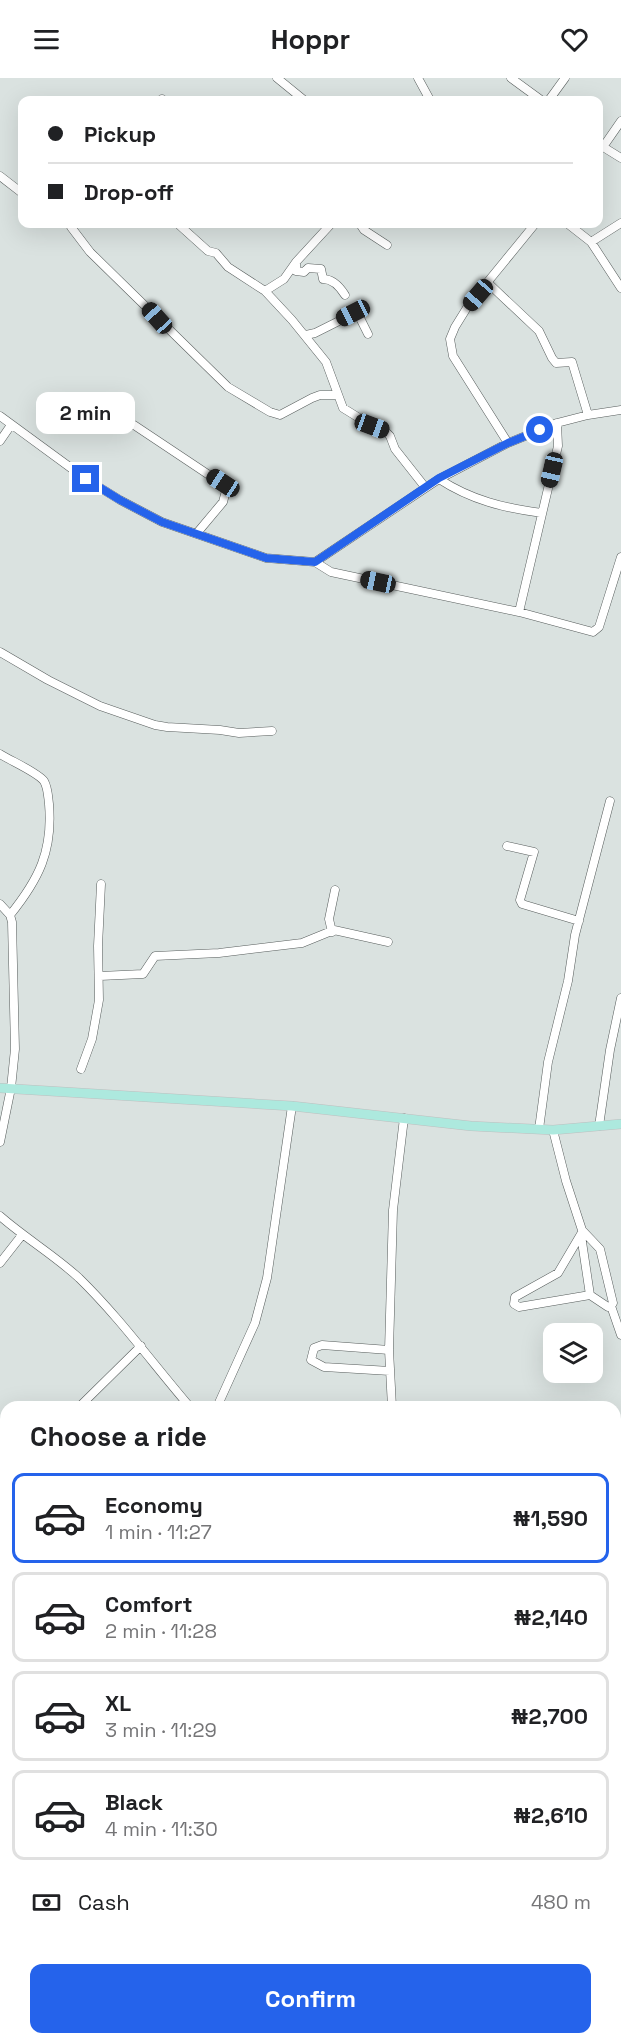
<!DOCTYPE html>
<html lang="en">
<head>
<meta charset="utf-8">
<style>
  body { margin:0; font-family:"Space Grotesk",sans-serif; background:#f6f6f6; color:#202124; height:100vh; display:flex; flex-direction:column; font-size:22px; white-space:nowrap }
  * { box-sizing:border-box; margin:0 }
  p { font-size:20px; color:#757577 }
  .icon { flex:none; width:33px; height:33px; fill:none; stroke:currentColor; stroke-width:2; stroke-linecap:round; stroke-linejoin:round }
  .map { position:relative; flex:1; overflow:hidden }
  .sheet { position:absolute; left:0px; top:1323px; width:621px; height:644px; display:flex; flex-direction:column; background:#fff; border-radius:18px 18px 0 0; box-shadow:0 6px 24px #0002 }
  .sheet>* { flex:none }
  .top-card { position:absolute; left:18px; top:18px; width:585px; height:132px; border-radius:12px; box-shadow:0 6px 24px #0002; display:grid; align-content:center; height:132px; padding:0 30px; background:#fff }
  .buttons { position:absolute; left:543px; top:1245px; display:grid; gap:12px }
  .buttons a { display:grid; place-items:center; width:60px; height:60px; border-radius:12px; background:#fff; box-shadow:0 6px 24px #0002; font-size:30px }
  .end { position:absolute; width:27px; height:27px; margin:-14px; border:8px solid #2563eb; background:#fff; box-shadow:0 0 0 3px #fff }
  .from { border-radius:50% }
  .bubble { position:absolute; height:42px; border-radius:12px; background:#fff; box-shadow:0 6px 24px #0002; font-size:20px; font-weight:600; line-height:42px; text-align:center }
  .car { position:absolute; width:18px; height:36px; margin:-18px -9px; border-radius:8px; box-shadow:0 0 4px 2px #0007; background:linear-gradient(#222 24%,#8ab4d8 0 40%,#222 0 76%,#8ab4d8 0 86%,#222 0) }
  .top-card b { display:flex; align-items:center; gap:21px; height:57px; font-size:22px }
  .top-card b+b { border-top:2px solid #e0e0e0 }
  .top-card i { width:15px; height:15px; background:#202124 }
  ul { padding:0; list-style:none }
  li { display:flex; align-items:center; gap:18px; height:90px; margin:0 12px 9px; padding:0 18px; border:3px solid #e0e0e0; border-radius:12px }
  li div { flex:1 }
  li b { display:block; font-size:22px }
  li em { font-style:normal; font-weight:600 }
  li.selected { border-color:#2563eb }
  li>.icon { width:54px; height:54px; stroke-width:1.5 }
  h2 { padding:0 30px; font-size:27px; line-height:72px }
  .pay { display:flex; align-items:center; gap:15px; height:66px; padding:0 30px; font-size:22px }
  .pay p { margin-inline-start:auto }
  .primary-button { display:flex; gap:12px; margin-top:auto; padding:12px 30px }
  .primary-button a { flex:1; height:69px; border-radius:12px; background:#2563eb; color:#fff; font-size:24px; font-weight:600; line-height:69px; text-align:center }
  header { display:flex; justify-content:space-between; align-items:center; height:78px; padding:0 30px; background:#fff; font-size:27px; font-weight:600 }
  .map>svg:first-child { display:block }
</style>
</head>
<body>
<header><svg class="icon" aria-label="menu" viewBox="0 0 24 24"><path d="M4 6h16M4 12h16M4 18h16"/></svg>Hoppr<svg class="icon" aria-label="heart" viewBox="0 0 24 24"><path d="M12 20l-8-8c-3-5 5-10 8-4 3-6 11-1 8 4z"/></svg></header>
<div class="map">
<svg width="621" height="1966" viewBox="0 0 621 1966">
  <rect width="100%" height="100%" fill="#dae2e0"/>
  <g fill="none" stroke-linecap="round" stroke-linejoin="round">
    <defs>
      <path id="minor" d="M 277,0 L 304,22
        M 418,0 L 430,22
        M 511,0 L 541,22
        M 162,22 L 162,21
        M 549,22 L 565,0
        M 600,67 L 621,80
        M 603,69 L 621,43
        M 0,98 L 22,115
        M 178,146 L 208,173 L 216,175 L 228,189 L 265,213 L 292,242 L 326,284 L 343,330 L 372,348 L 384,352 L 390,358 L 395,371 L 425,409
        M 360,146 L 364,152 L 387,167
        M 568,146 L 591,164 L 621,210
        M 71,149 L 90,174 L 228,309 L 270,334 L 280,337 L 312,320 L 320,317 L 337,317
        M 591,164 L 621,145
        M 296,186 L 296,193 L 304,194 L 308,190 L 321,191 L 323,201 C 332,201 340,209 345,217
        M 488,205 L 539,253 L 552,280 L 556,285 L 572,284 L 588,337
        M 265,213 L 284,201 L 296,184 L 331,146
        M 306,257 L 315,255 L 357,234 L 368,256
        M 0,338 L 86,401 L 120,422 L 162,444 L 266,480 L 315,484 L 439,401 L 508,365 L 557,345 L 588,337 L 621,332
        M 134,347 L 227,409 L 223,424 L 197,455
        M 0,363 L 11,347
        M 508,365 L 453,278 L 450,261 L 455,249 L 468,228 L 535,146
        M 439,401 C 471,422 504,430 542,435
        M 315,484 L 331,494 L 519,534 L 593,554 L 599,549 L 621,479
        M 519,534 L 558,368 L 557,345
        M 0,574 L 48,602 L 100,628 L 155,647 L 167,649 L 220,652 L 239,655 L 272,653
        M 0,676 C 11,683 37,694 44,703 C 48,710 48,718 49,726 C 53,773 39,801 10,837
        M 507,768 L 534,774 L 520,822 L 522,826 L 579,843
        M 0,826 L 10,837 L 12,844 L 15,971 L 11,1010 L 0,1064
        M 332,854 L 329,841 L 335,812
        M 100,898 L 143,896 L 155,878 L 219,875 L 302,865 L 334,852 L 388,864
        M 81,991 L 92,961 L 99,922 L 98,868 L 101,806
        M 599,1048 L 610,972 L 621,920
        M 539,1051 L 548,984 L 568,903 L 575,857 L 610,723
        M 553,1052 L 566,1103 L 582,1152 L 600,1171 L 613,1225 L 611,1228 L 608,1229 L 590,1217 L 581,1157
        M 0,1138 C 25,1160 54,1177 79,1200 C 120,1240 153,1286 190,1329
        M 581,1156 L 558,1195 L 515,1219 L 514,1226 L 519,1229 L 590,1217
        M 0,1185 L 22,1157
        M 611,1228 L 621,1257
        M 389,1272 L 322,1267 L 314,1270 L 311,1282 L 324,1289 L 390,1293
        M 79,1329 L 141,1268
        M 217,1329 L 255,1245 L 267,1200 L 292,1028
        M 392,1329 L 389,1272 L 393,1132 L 404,1040
        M 0,1739 L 6,1739
        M 615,1774 L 621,1772
        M 0,1816 L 6,1817
        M 615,1894 L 621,1897
        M 0,1911 L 6,1911
        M 130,1960 L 160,1966
        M 538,1960 L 538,1966
        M 53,1966 L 55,1960
        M 198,1966 L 198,1960
        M 332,1966 L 387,1960"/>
      <path id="major" d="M 0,1010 L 292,1028 L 471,1048 L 553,1052 L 621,1046"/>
    </defs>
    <use href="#minor" stroke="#575d5c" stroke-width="9"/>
    <use href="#major" stroke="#bebfbf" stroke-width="10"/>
    <use href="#minor" stroke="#fff" stroke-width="8"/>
    <use href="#major" stroke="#ade9de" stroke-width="9"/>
  </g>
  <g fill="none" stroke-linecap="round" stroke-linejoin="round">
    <path stroke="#2563eb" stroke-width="8" d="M 86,401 L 120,422 L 162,444 L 266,480 L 315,484 L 439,400 L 508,365 L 540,352"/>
  </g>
</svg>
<div class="buttons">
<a><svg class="icon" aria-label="layers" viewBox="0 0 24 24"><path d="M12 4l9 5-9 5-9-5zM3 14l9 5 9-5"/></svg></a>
</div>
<i class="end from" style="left:540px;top:352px"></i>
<i class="end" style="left:86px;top:401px"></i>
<div class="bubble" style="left:36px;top:314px;width:99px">2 min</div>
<i class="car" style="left:478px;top:217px;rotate:221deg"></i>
<i class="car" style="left:353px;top:235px;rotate:243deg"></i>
<i class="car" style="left:157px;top:240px;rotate:318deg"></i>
<i class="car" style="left:372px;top:348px;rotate:110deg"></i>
<i class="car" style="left:552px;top:392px;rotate:193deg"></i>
<i class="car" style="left:223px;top:405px;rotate:303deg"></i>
<i class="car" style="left:378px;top:504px;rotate:282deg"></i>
<div class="top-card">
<b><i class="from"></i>Pickup</b>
<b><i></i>Drop-off</b>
</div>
<section class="sheet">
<h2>Choose a ride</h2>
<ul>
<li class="selected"><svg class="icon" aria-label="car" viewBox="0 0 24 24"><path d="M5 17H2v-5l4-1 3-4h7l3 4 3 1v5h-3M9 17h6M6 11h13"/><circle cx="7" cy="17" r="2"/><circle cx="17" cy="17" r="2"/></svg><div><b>Economy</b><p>1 min · 11:27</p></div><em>₦1,590</em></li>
<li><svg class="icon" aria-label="car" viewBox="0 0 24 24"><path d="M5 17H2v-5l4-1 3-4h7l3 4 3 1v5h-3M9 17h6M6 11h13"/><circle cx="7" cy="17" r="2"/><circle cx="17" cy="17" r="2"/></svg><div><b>Comfort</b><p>2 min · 11:28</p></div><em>₦2,140</em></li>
<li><svg class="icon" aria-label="car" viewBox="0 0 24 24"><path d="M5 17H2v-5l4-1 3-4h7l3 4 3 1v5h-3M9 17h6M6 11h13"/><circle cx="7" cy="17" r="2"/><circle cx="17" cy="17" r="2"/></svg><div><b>XL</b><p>3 min · 11:29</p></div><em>₦2,700</em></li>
<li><svg class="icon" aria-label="car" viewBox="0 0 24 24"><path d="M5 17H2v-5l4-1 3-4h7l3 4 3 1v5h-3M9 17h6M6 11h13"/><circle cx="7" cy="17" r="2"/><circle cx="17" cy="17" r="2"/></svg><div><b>Black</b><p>4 min · 11:30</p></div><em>₦2,610</em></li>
</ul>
<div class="pay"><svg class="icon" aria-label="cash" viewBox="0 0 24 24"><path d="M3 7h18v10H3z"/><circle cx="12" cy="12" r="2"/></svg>Cash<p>480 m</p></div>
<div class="primary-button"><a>Confirm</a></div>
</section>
</div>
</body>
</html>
